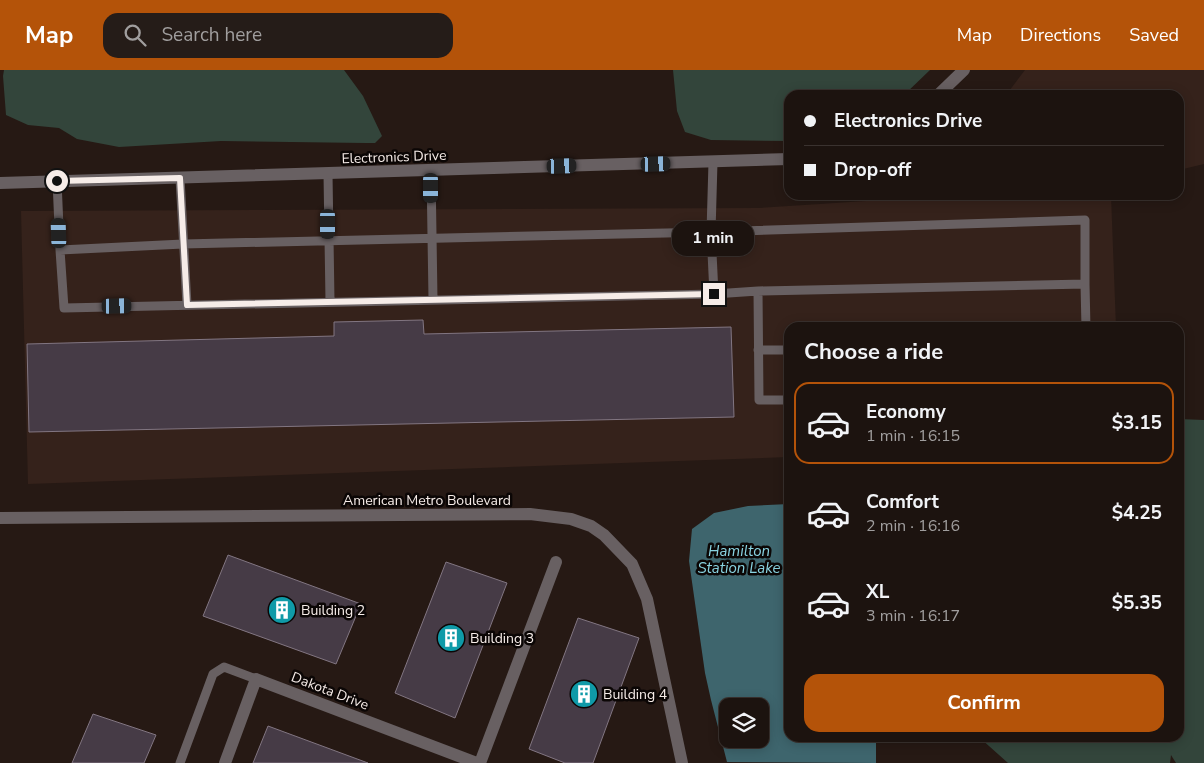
<!DOCTYPE html>
<html lang="en">
<head>
<meta charset="utf-8">
<style>
  body { margin:0; font-family:"Nunito Sans",sans-serif; background:#251c18; color:#f1f3f6; height:100vh; display:flex; flex-direction:column; font-size:19px; white-space:nowrap }
  * { box-sizing:border-box; margin:0 }
  p { font-size:16px; color:#a09e9e }
  .icon { flex:none; width:28px; height:28px; fill:none; stroke:currentColor; stroke-width:2; stroke-linecap:round; stroke-linejoin:round }
  .map { position:relative; flex:1; overflow:hidden }
  .details { position:absolute; left:784px; top:252px; width:400px; height:420px; display:flex; flex-direction:column; background:#1c130f; border-radius:15px; box-shadow:0 2px 12px #0003,0 0 0 1px #3a322f }
  .details>* { flex:none }
  .banner { position:absolute; left:784px; top:20px; width:400px; height:110px; border-radius:15px; box-shadow:0 2px 12px #0003,0 0 0 1px #3a322f; display:grid; align-content:center; height:110px; padding:0 20px; background:#1c130f }
  .controls { position:absolute; left:719px; top:628px; display:grid; gap:10px }
  .controls a { display:grid; place-items:center; width:50px; height:50px; border-radius:10px; background:#1c130f; box-shadow:0 2px 12px #0003,0 0 0 1px #3a322f; font-size:25px }
  .end { position:absolute; width:22px; height:22px; margin:-11px; border:6px solid #f6ece8; background:#111; box-shadow:0 0 0 2px #111 }
  .from { border-radius:50% }
  .bubble { position:absolute; height:35px; border-radius:15px; background:#1c130f; box-shadow:0 2px 12px #0003,0 0 0 1px #3a322f; font-size:16px; font-weight:700; line-height:35px; text-align:center }
  .car { position:absolute; width:15px; height:30px; margin:-15px -8px; border-radius:6px; box-shadow:0 0 4px 1px #0007; background:linear-gradient(#222 24%,#8ab4d8 0 40%,#222 0 76%,#8ab4d8 0 86%,#222 0) }
  .banner b { display:flex; align-items:center; gap:18px; height:48px; font-size:19px }
  .banner b+b { border-top:1px solid #3a322f }
  .banner i { width:12px; height:12px; background:#f1f3f6 }
  ul { padding:0; list-style:none }
  li { display:flex; align-items:center; gap:15px; height:82px; margin:0 10px 8px; padding:0 10px; border:2px solid transparent; border-radius:15px }
  li div { flex:1 }
  li b { display:block; font-size:19px }
  li em { font-style:normal; font-weight:700 }
  li.selected { border-color:#b45309 }
  li>.icon { width:45px; height:45px; stroke-width:1.5 }
  h2 { padding:0 20px; font-size:22px; line-height:60px }
  .primary-button { display:flex; gap:10px; margin-top:auto; padding:10px 20px }
  .primary-button a { flex:1; height:58px; border-radius:15px; background:#b45309; color:#fff; font-size:20px; font-weight:700; line-height:58px; text-align:center }
  header { display:flex; align-items:center; gap:30px; box-sizing:border-box; height:70px; padding:0 25px; background:#b45309; color:#fff }
  header strong { font-size:24px }
  nav { display:flex; gap:28px; margin-inline-start:auto; font-size:18px }
  .search { width:350px; height:45px; background:#251c18; display:flex; align-items:center; gap:12px; box-sizing:border-box; padding:0 18px; border-radius:15px; color:#a09e9e; font-size:19px }
  .map>svg:first-child { display:block }
</style>
</head>
<body>
<header>
<strong>Map</strong>
<div class="search"><svg class="icon" aria-label="search" viewBox="0 0 24 24"><circle cx="10" cy="10" r="6"/><path d="M15 15l6 6"/></svg>Search here</div>
<nav><a>Map</a><a>Directions</a><a>Saved</a></nav>
</header>
<div class="map">
<svg width="1204" height="693" viewBox="0 0 1204 693">
  <rect width="100%" height="100%" fill="#261914"/>
  <path fill="#35221b" d="M 1025,0 L 1204,0 L 1204,94 L 1179,100 L 1179,25 L 1006,25 Z
    M 929,125 L 1111,125 L 1116,257 L 789,258 L 789,387 L 28,414 L 21,141 L 759,138 L 927,127 Z"/>
  <path fill="#33453b" d="M 4,0 L 344,0 L 363,26 L 382,66 L 375,73 L 365,73 L 221,71 L 119,77 L 77,69 L 59,58 L 28,55 L 6,45 L 3,6 Z
    M 673,0 L 930,0 L 904,25 L 789,25 L 789,71 L 711,70 L 685,62 L 677,41 Z
    M 1179,349 L 1204,350 L 1204,693 L 1176,693 L 1171,685 L 1170,693 L 1008,693 L 980,668 L 1179,668 Z"/>
  <path fill="#3e656d" fill-rule="evenodd" d="M 789,434 L 789,668 L 876,668 L 876,693 L 727,692 L 711,630 L 705,603 L 689,491 L 692,459 L 714,443 L 748,436 ZM 728,636 L 760,636 L 760,669 L 728,669 Z"/>
  <path fill="#463b46" stroke="#827682" d="M 423,250 L 424,264 L 731,257 L 734,347 L 29,362 L 27,274 L 334,266 L 334,252 Z
    M 228,485 L 361,534 L 336,594 L 203,546 Z
    M 446,492 L 507,513 L 455,648 L 395,623 Z
    M 578,548 L 639,568 L 593,693 L 565,693 L 529,679 Z
    M 93,644 L 156,665 L 144,693 L 72,693 Z
    M 268,656 L 368,693 L 253,693 Z"/>
  <g fill="none" stroke-linecap="round" stroke-linejoin="round">
    <path stroke="#686062" stroke-width="9" d="M 713,92 L 711,162 L 714,224 L 758,221 L 1085,214 L 1086,258
      M 431,101 L 433,229
      M 328,104 L 330,231
      M 180,108 L 187,235
      M 57,111 L 60,180
      M 758,221 L 759,330 L 789,330
      M 714,224 L 64,238 L 60,180 L 183,174 L 711,162 L 1085,150 L 1085,214
      M 758,280 L 789,280
      M 180,693 L 213,604 L 224,597 L 256,609"/>
    <path stroke="#686062" stroke-width="12" d="M 938,25 L 964,0
      M 0,113 L 789,89
      M 0,448 L 530,444 L 571,449 L 591,456 L 604,465 L 632,494 L 647,529 L 682,693
      M 225,693 L 256,609 L 477,693
      M 480,693 L 556,492"/>
  </g>
  <g fill="none" stroke-linecap="round" stroke-linejoin="round">
    <path stroke="#f6ece8" stroke-width="6" d="M 57,111 L 180,108 L 187,235 L 714,224"/>
  </g>
  <defs>
    <symbol id="building-disc" viewBox="-11 -11 22 22"><circle r="9.5" fill="#0f9aa8" stroke="#0b0605"/><path d="M-4-6H4V6H1V3H-1V6H-4ZM-2.5-4.3h1.7v1.8h-1.7ZM.8-4.3h1.7v1.8H.8ZM-2.5-1h1.7V.8h-1.7ZM.8-1h1.7V.8H.8Z" fill="#fff"/></symbol>
  </defs>
  <g fill-rule="evenodd">
    <use href="#building-disc" x="266" y="524" width="32" height="32"/>
    <use href="#building-disc" x="435" y="552" width="32" height="32"/>
    <use href="#building-disc" x="568" y="608" width="32" height="32"/>
  </g>
  <g text-anchor="middle" dominant-baseline="central" stroke-width="5" stroke-linejoin="round" paint-order="stroke">
    <g font-size="14" fill="#f6ece8" stroke="#0b0605">
      <text transform="translate(394 87) rotate(-2)">Electronics Drive</text>
      <text x="427" y="430">American Metro Boulevard</text>
      <text transform="translate(330 621) rotate(21)">Dakota Drive</text>
    </g>
    <g font-size="14" fill="#f6ece8" stroke="#0b0605" text-anchor="start">
      <text x="301" y="540">Building 2</text>
      <text x="470" y="568">Building 3</text>
      <text x="603" y="624">Building 4</text>
    </g>
    <g font-size="15" font-style="italic" fill="#89d3e1" stroke="#0b0605">
      <text x="739" y="481">Hamilton<tspan x="739" dy="17">Station Lake</tspan></text>
    </g>
  </g>
</svg>
<div class="controls">
<a><svg class="icon" aria-label="layers" viewBox="0 0 24 24"><path d="M12 4l9 5-9 5-9-5zM3 14l9 5 9-5"/></svg></a>
</div>
<i class="end from" style="left:57px;top:111px"></i>
<i class="end" style="left:714px;top:224px"></i>
<div class="bubble" style="left:672px;top:151px;width:82px">1 min</div>
<i class="car" style="left:656px;top:94px;rotate:88deg"></i>
<i class="car" style="left:562px;top:96px;rotate:88deg"></i>
<i class="car" style="left:431px;top:118px;rotate:180deg"></i>
<i class="car" style="left:328px;top:154px;rotate:180deg"></i>
<i class="car" style="left:59px;top:163px;rotate:358deg"></i>
<i class="car" style="left:117px;top:236px;rotate:89deg"></i>
<div class="banner">
<b><i class="from"></i>Electronics Drive</b>
<b><i></i>Drop-off</b>
</div>
<section class="details">
<h2>Choose a ride</h2>
<ul>
<li class="selected"><svg class="icon" aria-label="car" viewBox="0 0 24 24"><path d="M5 17H2v-5l4-1 3-4h7l3 4 3 1v5h-3M9 17h6M6 11h13"/><circle cx="7" cy="17" r="2"/><circle cx="17" cy="17" r="2"/></svg><div><b>Economy</b><p>1 min · 16:15</p></div><em>$3.15</em></li>
<li><svg class="icon" aria-label="car" viewBox="0 0 24 24"><path d="M5 17H2v-5l4-1 3-4h7l3 4 3 1v5h-3M9 17h6M6 11h13"/><circle cx="7" cy="17" r="2"/><circle cx="17" cy="17" r="2"/></svg><div><b>Comfort</b><p>2 min · 16:16</p></div><em>$4.25</em></li>
<li><svg class="icon" aria-label="car" viewBox="0 0 24 24"><path d="M5 17H2v-5l4-1 3-4h7l3 4 3 1v5h-3M9 17h6M6 11h13"/><circle cx="7" cy="17" r="2"/><circle cx="17" cy="17" r="2"/></svg><div><b>XL</b><p>3 min · 16:17</p></div><em>$5.35</em></li>
</ul>
<div class="primary-button"><a>Confirm</a></div>
</section>
</div>
</body>
</html>
